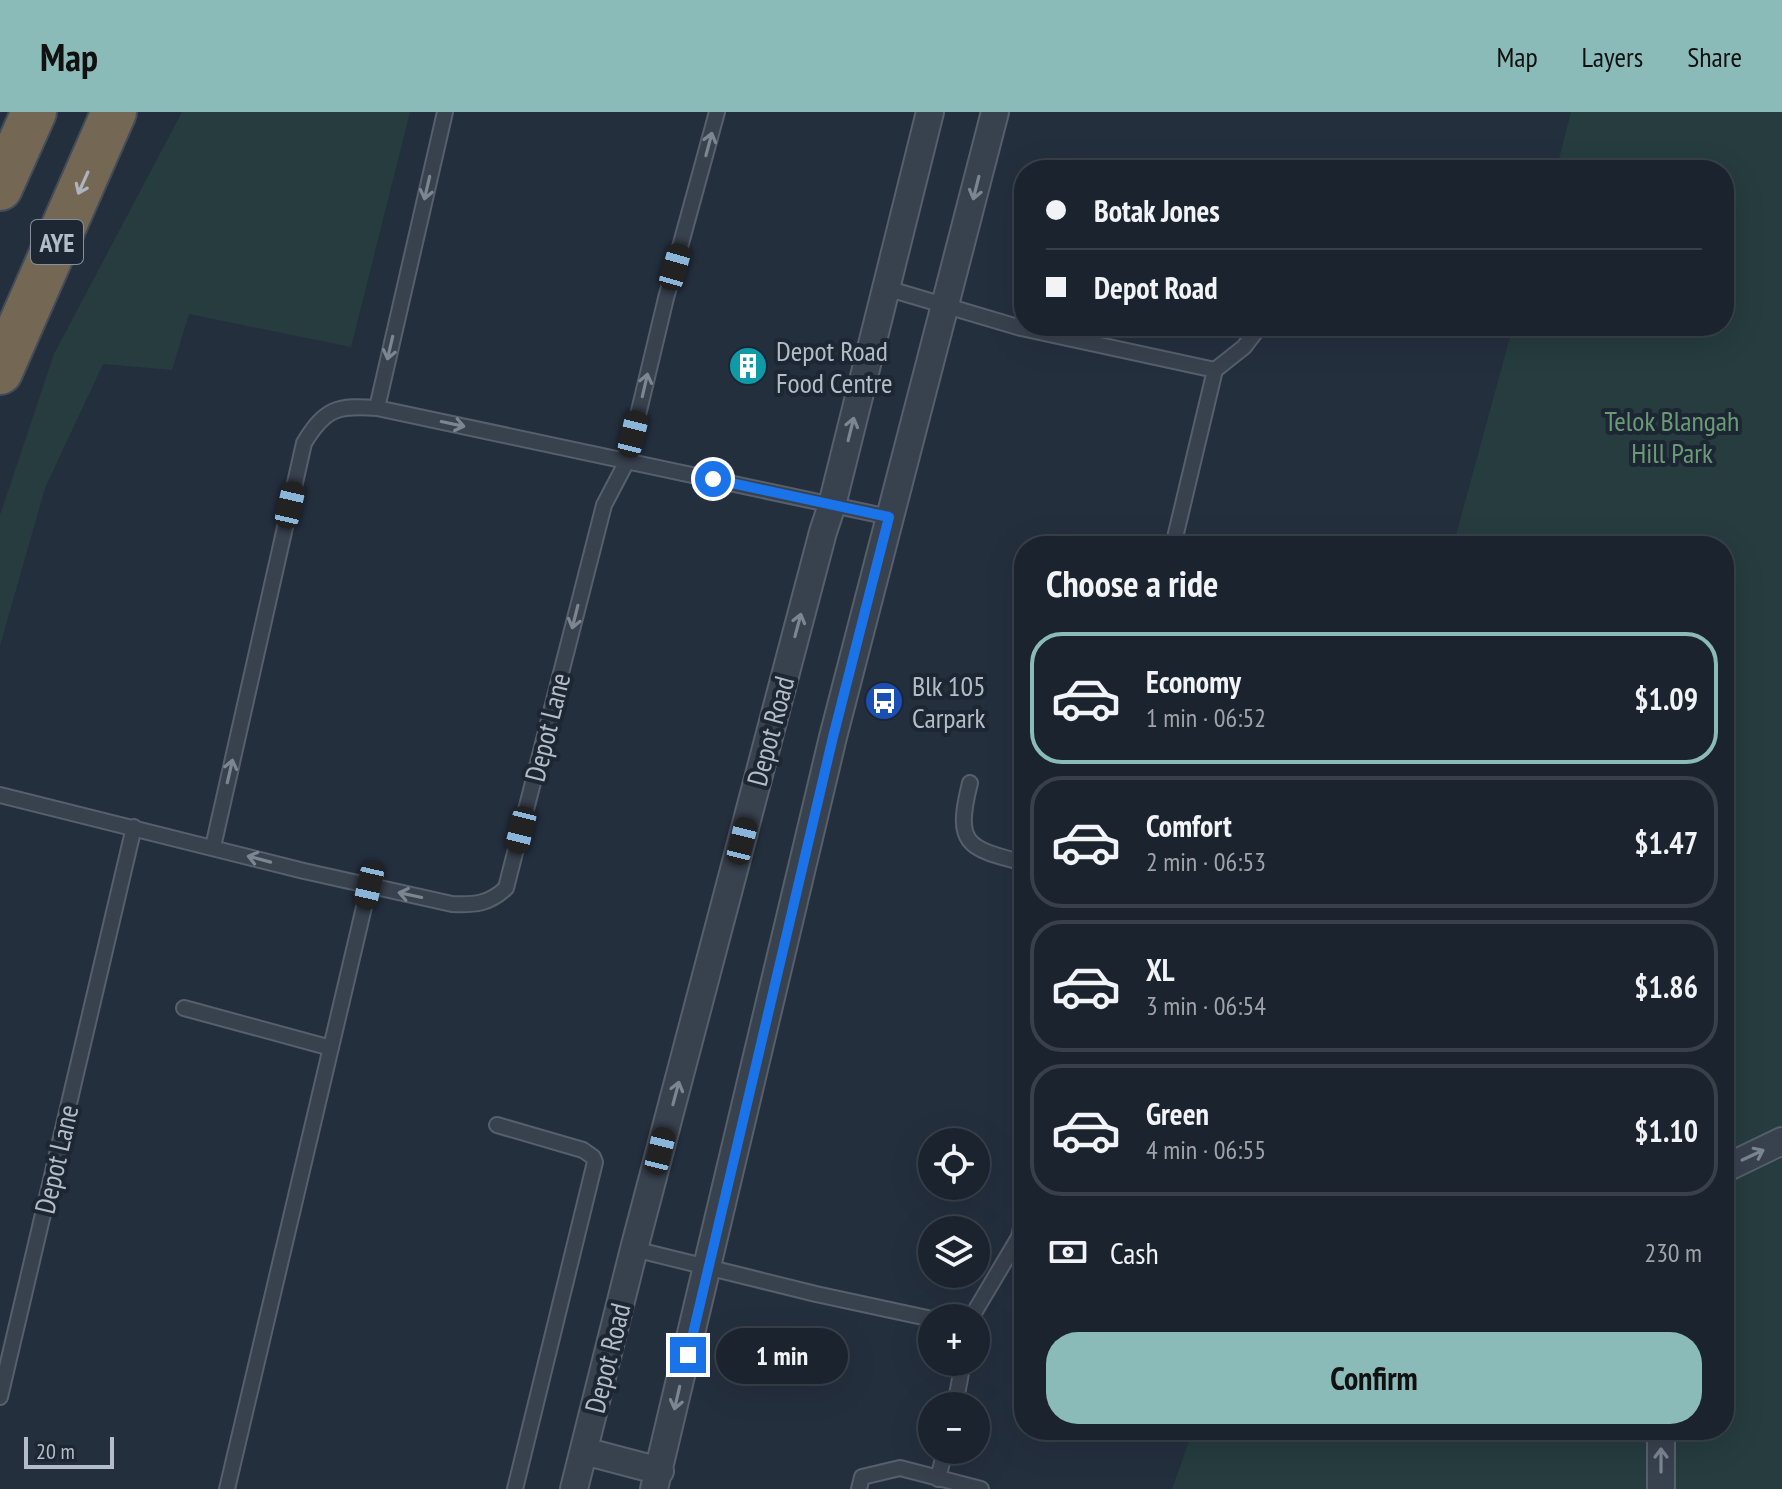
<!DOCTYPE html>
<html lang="en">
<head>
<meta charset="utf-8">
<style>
  body { margin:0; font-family:"PT Sans Narrow",sans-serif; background:#282f3a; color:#f1f3f6; height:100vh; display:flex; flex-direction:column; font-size:30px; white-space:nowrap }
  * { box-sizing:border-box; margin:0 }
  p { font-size:26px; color:#a0a4aa }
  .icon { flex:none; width:44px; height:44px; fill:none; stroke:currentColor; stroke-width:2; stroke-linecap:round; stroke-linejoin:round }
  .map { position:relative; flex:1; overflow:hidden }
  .panel { position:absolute; left:1014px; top:424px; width:720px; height:904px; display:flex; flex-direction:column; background:#1b232e; border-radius:32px; box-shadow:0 8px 32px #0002,0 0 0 2px #39404a }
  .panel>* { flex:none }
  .top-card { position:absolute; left:1014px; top:48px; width:720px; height:176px; border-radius:32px; box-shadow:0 8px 32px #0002,0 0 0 2px #39404a; display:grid; align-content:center; height:176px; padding:0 32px; background:#1b232e }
  .fabs { position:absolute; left:918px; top:1016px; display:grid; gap:16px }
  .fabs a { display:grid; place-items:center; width:72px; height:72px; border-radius:50%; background:#1b232e; box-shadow:0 8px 32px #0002,0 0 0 2px #39404a; font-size:40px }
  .scale { position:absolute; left:24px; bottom:20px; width:90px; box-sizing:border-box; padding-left:8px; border:4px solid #b4bcc9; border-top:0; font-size:22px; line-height:28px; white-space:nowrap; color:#b4bcc9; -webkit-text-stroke:6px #1d2633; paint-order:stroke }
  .end { position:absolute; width:36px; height:36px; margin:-18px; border:10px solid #1a73e8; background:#fff; box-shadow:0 0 0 4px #fff }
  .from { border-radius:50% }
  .bubble { position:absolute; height:56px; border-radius:28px; background:#1b232e; box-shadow:0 8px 32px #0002,0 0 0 2px #39404a; font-size:26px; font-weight:600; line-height:56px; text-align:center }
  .car { position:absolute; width:24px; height:48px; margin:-24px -12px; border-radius:10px; box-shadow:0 0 6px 2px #0007; background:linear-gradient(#222 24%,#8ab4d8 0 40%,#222 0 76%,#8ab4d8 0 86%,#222 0) }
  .top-card b { display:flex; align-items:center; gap:28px; height:76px; font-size:30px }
  .top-card b+b { border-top:2px solid #39404a }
  .top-card i { width:20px; height:20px; background:#f1f3f6 }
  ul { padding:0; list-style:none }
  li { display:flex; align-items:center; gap:24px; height:132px; margin:0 16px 12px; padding:0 16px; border:4px solid #39404a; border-radius:32px }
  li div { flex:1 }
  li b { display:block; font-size:30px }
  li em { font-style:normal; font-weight:600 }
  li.current { border-color:#8bbbb9 }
  li>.icon { width:72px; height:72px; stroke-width:1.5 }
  h2 { padding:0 32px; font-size:36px; line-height:96px }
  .pay { display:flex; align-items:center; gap:20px; height:88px; padding:0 32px; font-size:30px }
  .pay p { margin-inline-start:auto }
  .primary-button { display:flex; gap:16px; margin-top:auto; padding:16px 32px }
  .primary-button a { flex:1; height:92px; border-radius:32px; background:#8bbbb9; color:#111; font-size:32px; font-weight:600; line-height:92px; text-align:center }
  header { display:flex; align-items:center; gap:48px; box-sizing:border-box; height:112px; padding:0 40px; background:#8bbbb9; color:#111 }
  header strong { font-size:38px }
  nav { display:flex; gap:44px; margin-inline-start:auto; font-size:28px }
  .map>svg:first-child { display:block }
</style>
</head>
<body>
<header>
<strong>Map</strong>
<nav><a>Map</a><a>Layers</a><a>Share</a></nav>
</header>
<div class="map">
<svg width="1782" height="1377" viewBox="0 0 1782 1377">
  <rect width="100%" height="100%" fill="#242f3e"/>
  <path fill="#263c3f" d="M 182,0 L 410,0 L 351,235 L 189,202 L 172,258 L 103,252 L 45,376 L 0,534 L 0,403 L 54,242 Z
    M 1571,0 L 1782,0 L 1782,1377 L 1172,1377 L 1193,1318 L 1724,1318 L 1724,434 L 1453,434 L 1513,214 L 1724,214 L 1724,58 L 1556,58 Z"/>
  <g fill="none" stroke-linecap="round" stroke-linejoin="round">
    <defs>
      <path id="service" d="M 1324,58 L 1324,56
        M 886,176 L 1021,216 L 1215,258
        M 377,296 L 445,0
        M 1173,434 L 1215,258 L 1244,235 L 1260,214
        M 970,671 C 954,734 968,736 1024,751
        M 0,683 L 304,759 L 452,792 C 475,793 489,792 506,776 L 604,393 L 627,349 L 666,186 L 717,0
        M 213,735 L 304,331 C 325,296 338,293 377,296 L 889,405
        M 184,896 L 331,936
        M 497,1013 L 583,1038 L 593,1045 L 595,1050 L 515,1377
        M 634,1137 L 816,1182 L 932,1207
        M 971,1206 L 1019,1125 L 1024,1102
        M 0,1285 L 134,715
        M 955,1294 L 963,1250
        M 938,1367 L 945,1338
        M 227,1377 L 369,774
        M 859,1377 L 862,1365 L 900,1356 L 981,1377"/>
      <path id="minor" d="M 1724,1057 L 1782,1029
        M 1661,1318 L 1661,1377
        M 584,1339 L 660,1359
        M 574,1377 L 634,1137 L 823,420 L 832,393 L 930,0
        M 654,1377 L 833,625 L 995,0"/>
      <path id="motorway" d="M 0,76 L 34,0
        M 0,260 L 114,0"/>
    </defs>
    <use href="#service" stroke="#565f6c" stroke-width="18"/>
    <use href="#minor" stroke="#565f6c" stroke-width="30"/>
    <use href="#motorway" stroke="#434c59" stroke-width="48"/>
    <use href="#service" stroke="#38414e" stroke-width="14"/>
    <use href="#minor" stroke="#38414e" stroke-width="26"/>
    <use href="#motorway" stroke="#746855" stroke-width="44"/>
  </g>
  <defs><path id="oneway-shaft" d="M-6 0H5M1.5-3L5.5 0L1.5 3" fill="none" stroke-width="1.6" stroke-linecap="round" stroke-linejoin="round" transform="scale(2)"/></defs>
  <g stroke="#7c8592">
    <use href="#oneway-shaft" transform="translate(709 32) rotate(-75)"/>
    <use href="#oneway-shaft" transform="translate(427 76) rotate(103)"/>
    <use href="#oneway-shaft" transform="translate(976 76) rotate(104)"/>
    <use href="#oneway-shaft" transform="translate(390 236) rotate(103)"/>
    <use href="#oneway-shaft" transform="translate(645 273) rotate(-77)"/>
    <use href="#oneway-shaft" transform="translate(453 312) rotate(12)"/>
    <use href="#oneway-shaft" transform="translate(851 317) rotate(-76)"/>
    <use href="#oneway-shaft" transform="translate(575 505) rotate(104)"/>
    <use href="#oneway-shaft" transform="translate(798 513) rotate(-75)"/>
    <use href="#oneway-shaft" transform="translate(230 659) rotate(-77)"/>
    <use href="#oneway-shaft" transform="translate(259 747) rotate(-165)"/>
    <use href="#oneway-shaft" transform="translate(410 783) rotate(-168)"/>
    <use href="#oneway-shaft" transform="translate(676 981) rotate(-75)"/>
    <use href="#oneway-shaft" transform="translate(1753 1043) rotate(-25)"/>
    <use href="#oneway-shaft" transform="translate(677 1286) rotate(103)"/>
    <use href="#oneway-shaft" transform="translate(1661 1348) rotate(-90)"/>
  </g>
  <use stroke="#aeb4bd" href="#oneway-shaft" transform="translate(83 71) rotate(114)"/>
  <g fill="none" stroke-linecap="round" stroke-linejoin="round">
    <path stroke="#1a73e8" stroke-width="10" d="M 688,1243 L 833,625 L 889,405 L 713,367"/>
  </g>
  <defs>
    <symbol id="building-disc" viewBox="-11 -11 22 22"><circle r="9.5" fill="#0f9aa8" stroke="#1d2633"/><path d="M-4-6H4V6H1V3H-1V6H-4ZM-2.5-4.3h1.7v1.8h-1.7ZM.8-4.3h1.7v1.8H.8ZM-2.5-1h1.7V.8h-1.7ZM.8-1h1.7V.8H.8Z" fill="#fff"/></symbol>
    <symbol id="bus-disc" viewBox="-11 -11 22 22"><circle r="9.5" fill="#1a4fb4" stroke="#1d2633"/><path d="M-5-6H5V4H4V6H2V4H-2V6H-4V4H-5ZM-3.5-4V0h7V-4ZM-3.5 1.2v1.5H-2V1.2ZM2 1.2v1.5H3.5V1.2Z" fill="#fff"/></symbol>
  </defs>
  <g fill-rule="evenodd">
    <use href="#building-disc" x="726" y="232" width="44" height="44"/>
    <use href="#bus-disc" x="862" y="567" width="44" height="44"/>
  </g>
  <g text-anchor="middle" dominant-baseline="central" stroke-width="8" stroke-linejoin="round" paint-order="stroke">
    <rect fill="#1d2633" stroke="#878f9c" stroke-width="2" x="31" y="108" width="52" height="44" rx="6"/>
    <g font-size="26" font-weight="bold" fill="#b4bcc9">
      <text x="57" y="130">AYE</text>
    </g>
    <g font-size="28" fill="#b4bcc9" stroke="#1d2633" text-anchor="start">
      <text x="776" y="238">Depot Road<tspan x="776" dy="32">Food Centre</tspan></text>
      <text x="912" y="573">Blk 105<tspan x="912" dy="32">Carpark</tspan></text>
    </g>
    <g font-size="28" fill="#6b9a76" stroke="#1d2633">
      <text x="1672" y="308">Telok Blangah<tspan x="1672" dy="32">Hill Park</tspan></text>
    </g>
    <g font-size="28" fill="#b4bcc9" stroke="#1d2633">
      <text transform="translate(547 615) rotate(-76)">Depot Lane</text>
      <text transform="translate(770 619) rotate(-75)">Depot Road</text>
      <text transform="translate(56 1047) rotate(-77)">Depot Lane</text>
      <text transform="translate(607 1246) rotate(-76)">Depot Road</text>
    </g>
  </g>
</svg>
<div class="fabs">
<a><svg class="icon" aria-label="locate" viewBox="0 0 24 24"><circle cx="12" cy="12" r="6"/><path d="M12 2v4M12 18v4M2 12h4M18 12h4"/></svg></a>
<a><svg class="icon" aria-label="layers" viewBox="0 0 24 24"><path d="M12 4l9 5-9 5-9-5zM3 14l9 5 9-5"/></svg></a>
<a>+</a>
<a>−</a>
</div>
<div class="scale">20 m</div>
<i class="end from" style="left:713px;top:367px"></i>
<i class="end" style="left:688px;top:1243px"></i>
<div class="bubble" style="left:716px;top:1216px;width:132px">1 min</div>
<i class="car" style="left:675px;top:155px;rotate:16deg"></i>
<i class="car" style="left:633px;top:322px;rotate:14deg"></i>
<i class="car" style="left:290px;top:393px;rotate:13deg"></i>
<i class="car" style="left:521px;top:718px;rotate:194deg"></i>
<i class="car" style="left:742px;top:729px;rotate:14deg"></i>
<i class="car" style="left:369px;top:774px;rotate:193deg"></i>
<i class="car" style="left:660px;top:1039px;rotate:14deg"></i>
<div class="top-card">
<b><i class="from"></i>Botak Jones</b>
<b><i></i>Depot Road</b>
</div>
<section class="panel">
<h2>Choose a ride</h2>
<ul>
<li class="current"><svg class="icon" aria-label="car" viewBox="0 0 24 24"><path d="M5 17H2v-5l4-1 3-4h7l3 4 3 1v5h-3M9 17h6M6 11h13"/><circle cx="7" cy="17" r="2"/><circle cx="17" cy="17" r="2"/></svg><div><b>Economy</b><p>1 min · 06:52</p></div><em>$1.09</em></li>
<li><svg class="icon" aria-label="car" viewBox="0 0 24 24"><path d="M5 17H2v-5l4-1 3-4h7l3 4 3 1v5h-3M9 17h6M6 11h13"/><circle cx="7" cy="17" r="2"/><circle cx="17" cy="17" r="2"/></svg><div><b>Comfort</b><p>2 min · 06:53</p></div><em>$1.47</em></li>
<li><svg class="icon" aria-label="car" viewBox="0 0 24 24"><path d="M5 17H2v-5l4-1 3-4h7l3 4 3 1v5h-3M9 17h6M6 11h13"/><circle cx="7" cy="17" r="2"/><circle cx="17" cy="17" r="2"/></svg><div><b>XL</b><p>3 min · 06:54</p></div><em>$1.86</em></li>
<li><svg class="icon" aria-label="car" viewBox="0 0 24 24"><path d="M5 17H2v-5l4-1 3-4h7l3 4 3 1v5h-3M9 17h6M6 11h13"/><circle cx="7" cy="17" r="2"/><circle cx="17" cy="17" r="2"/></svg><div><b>Green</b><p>4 min · 06:55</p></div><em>$1.10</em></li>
</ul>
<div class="pay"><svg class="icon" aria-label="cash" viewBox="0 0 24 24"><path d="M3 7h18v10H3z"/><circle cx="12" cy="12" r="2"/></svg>Cash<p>230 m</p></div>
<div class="primary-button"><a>Confirm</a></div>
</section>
</div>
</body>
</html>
